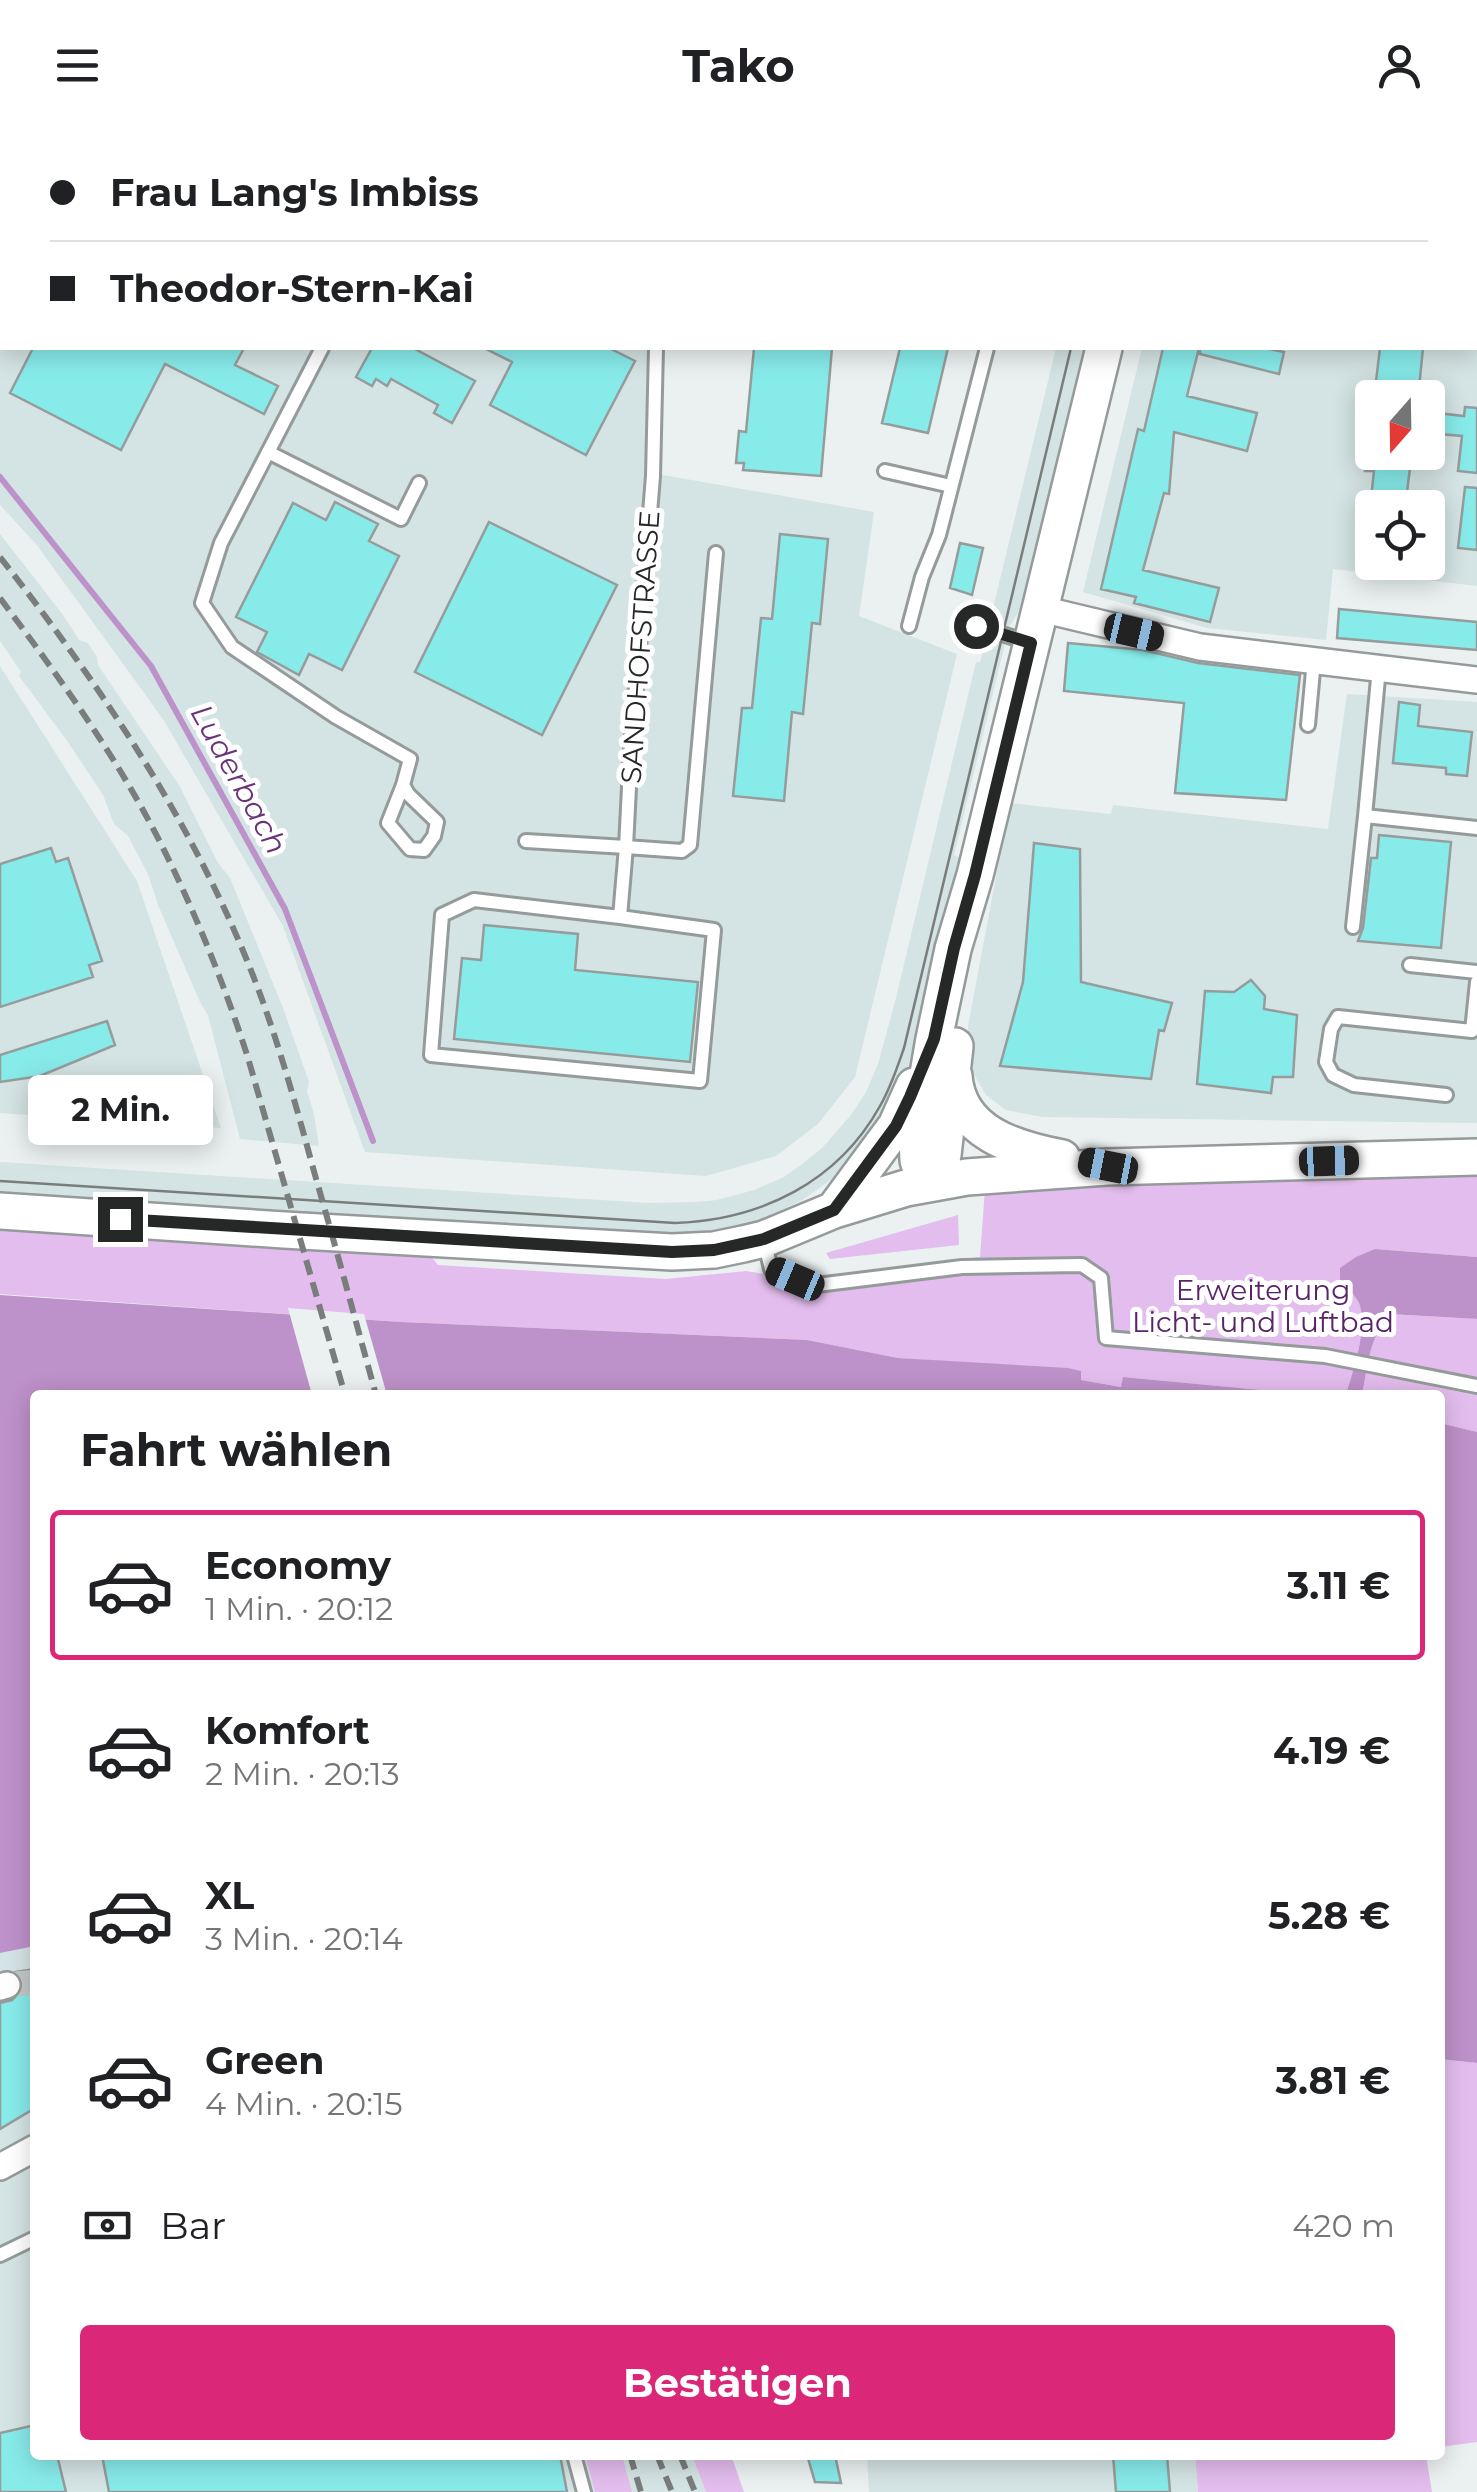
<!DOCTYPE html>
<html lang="de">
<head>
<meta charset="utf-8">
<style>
  body { margin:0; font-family:Montserrat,sans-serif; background:#f2f2f2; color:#202124; height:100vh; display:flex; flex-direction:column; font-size:38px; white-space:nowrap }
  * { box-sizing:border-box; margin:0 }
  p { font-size:32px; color:#757577 }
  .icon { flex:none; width:55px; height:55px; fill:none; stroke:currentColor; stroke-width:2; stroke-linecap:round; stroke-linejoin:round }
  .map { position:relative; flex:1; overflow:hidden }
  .side { position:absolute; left:30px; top:1260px; width:1415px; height:1070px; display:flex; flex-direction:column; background:#fff; border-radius:10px; box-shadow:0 5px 25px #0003 }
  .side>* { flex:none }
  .guide { position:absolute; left:0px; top:0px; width:1478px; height:220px; box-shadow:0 5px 25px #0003; display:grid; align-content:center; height:220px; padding:0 50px; background:#fff }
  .needle { width:65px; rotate:200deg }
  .tools { position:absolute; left:1355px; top:250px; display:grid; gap:20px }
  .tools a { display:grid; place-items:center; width:90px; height:90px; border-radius:10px; background:#fff; box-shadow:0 5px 25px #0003; font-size:50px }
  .end { position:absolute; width:45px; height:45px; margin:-22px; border:12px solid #262828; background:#fff; box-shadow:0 0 0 5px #fff }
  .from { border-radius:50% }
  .bubble { position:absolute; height:70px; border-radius:10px; background:#fff; box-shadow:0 5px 25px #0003; font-size:32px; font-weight:700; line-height:70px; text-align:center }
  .car { position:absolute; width:30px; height:60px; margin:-30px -15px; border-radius:12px; box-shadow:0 0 8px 2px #0007; background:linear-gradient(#222 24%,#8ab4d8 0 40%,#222 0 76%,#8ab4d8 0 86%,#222 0) }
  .guide b { display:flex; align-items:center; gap:35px; height:95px; font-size:38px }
  .guide b+b { border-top:2px solid #e0e0e0 }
  .guide i { width:25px; height:25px; background:#202124 }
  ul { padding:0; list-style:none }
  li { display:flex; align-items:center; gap:30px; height:150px; margin:0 20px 15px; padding:0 30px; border:5px solid transparent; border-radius:10px }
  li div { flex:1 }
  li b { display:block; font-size:38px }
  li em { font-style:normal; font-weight:700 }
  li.on { border-color:#db2777 }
  li>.icon { width:90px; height:90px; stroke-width:1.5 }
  h2 { padding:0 50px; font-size:45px; line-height:120px }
  .pay { display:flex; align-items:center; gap:25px; height:110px; padding:0 50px; font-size:38px }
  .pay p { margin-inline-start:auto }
  .action { display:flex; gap:20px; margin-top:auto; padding:20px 50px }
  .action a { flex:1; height:115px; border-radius:10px; background:#db2777; color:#fff; font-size:40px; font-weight:700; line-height:115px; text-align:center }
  header { display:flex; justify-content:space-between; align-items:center; height:130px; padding:0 50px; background:#fff; font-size:45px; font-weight:700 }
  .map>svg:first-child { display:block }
</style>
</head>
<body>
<header><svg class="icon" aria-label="menu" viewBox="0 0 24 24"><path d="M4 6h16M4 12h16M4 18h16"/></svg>Tako<svg class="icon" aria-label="person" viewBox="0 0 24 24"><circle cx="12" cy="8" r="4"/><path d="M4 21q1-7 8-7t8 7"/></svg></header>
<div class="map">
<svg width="1477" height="2362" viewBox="0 0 1477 2362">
  <rect width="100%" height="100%" fill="#eaf1f0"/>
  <path fill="#d4e3e3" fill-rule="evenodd" d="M 0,0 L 334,0 L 344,2 L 2,2 L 2,218 L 649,218 L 646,342 L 874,382 L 859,486 L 957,524 L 855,947 L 818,994 L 776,1026 L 706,1046 L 365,1022 L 283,796 L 163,589 L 36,414 L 0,375 Z
    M 1237,0 L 1477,0 L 1477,456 L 1333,439 L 1326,510 L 1207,498 L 1083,462 L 1142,218 L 1475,218 L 1475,2 L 1235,2 ZM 1372,268 L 1428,268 L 1428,322 L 1372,322 ZM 1372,378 L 1428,378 L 1428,432 L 1372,432 Z
    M 1056,218 L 1095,218 L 1039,455 L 1027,452 L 1018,483 L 1009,497 L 954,725 L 961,728 L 906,945 L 893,975 L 845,1040 L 801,1071 L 764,1088 L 724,1099 L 675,1103 L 0,1065 L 0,1032 L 648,1073 L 697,1072 L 717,1070 L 754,1060 L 784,1047 L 801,1035 L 822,1018 L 851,985 L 866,962 L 878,934 L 896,868 L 976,532 L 980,532 Z
    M 0,404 L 63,485 L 79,510 L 88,513 L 97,527 L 98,535 L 180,657 L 218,733 L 230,748 L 283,878 L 309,952 L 307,961 L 314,984 L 319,1016 L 240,1009 L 208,885 L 200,872 L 158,775 L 148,744 L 128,706 L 114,694 L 103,665 L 68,612 L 19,546 L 21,542 L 0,511 Z
    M 0,536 L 137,751 L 221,998 L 0,983 Z
    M 1347,564 L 1477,572 L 1477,993 L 1043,987 L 1006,980 L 986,965 L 969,936 L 968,896 L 1010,673 L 1111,684 L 1113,675 L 1328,699 Z
    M 35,1816 L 35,2325 L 585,2325 L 595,2362 L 0,2362 L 0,1823 Z
    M 622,2325 L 692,2325 L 706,2362 L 632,2362 Z
    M 867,2325 L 1195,2325 L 1198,2362 L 869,2362 Z"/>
  <path fill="#e3bded" d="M 334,0 L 1073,0 L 1072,2 L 344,2 Z
    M 1477,1046 L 1477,1127 L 1375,1119 L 1340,1150 C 1346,1157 1358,1167 1360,1176 C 1367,1202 1353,1240 1346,1265 L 1315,1265 L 1123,1247 L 1122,1257 L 1080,1250 L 1080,1241 L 898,1228 L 807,1210 L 401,1192 L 0,1164 L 0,1095 L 430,1125 L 438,1135 L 666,1149 L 746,1141 L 795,1149 L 980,1127 L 985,1059 Z
    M 958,1085 L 959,1115 L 830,1129 L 826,1123 Z
    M 1390,1184 L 1477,1189 L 1477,1302 L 1440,1293 L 1440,1265 L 1362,1265 C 1368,1236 1369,1207 1390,1184 Z
    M 1440,1929 L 1477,1933 L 1477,2312 L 1440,2317 Z
    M 585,2325 L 622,2325 L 632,2362 L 595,2362 Z
    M 692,2325 L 731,2325 L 744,2362 L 706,2362 Z
    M 1195,2325 L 1426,2325 L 1432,2362 L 1198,2362 Z"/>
  <path fill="#bd91c9" d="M 1375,1119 L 1477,1127 L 1477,1189 L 1390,1184 C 1369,1207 1368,1236 1362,1265 L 1346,1265 C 1353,1240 1367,1202 1360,1176 C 1358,1167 1346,1157 1340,1150 L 1340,1138 L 1356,1127 Z
    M 0,1165 L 401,1192 L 807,1210 L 898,1228 L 1068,1238 L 1081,1241 L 1081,1250 L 1121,1257 L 1123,1247 L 1315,1265 L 35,1265 L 35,1816 L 0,1823 Z
    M 1440,1293 L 1477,1302 L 1477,1933 L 1440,1929 Z"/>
  <path fill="#eaf1f0" d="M 288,1178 L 364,1184 L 387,1265 L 312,1265 Z"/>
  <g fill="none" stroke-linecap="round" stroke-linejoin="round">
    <path stroke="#bd91c9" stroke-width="6" d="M 0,347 L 151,536 L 285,779 L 373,1011"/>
  </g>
  <path fill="#87ebea" stroke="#969c9c" stroke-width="2.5" d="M 33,218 L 244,218 L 235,235 L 278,256 L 264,284 L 165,234 L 121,320 L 10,263 Z
    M 372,218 L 413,218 L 475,251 L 452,293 L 434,283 L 438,275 L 391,249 L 387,256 L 376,249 L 372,256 L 356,247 Z
    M 484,218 L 609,218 L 635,231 L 586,325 L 490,275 L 512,232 Z
    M 754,218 L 832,218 L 821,346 L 743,340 L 744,333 L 736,333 L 739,301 L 746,302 Z
    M 900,218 L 948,218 L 928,303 L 882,293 Z
    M 1163,218 L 1199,218 L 1187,266 L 1257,283 L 1247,321 L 1174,302 L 1169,364 L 1164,363 L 1143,440 L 1219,458 L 1210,492 L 1134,473 L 1136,467 L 1101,459 L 1138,299 L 1144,301 Z
    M 1200,218 L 1264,218 L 1284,222 L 1279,244 L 1200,224 Z
    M 1380,218 L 1423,218 L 1418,268 L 1374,268 Z
    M 1465,277 L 1477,278 L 1477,343 L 1458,341 L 1462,306 L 1428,303 L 1428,282 L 1464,286 Z
    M 1368,322 L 1412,322 L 1405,378 L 1370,378 L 1374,341 L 1365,341 Z
    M 1465,357 L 1477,358 L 1477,420 L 1458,418 Z
    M 335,372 L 378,394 L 369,411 L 399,426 L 342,540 L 309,524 L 299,545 L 257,522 L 267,502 L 236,487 L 293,373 L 326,390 Z
    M 489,392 L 617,455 L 542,605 L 415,542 Z
    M 780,404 L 828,409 L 820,494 L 812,493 L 803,584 L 792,582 L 784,671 L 733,666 L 742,578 L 752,578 L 761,488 L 772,489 Z
    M 960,413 L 983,418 L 972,465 L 950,458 Z
    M 1339,479 L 1477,492 L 1477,520 L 1337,508 Z
    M 1068,513 L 1143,520 L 1198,533 L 1300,545 L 1286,670 L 1175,663 L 1184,573 L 1064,561 Z
    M 1399,572 L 1420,575 L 1418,596 L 1472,602 L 1467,646 L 1446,644 L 1446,638 L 1393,633 Z
    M 1379,705 L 1451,712 L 1441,818 L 1358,811 L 1363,798 L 1371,728 L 1377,728 Z
    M 1034,713 L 1080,719 L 1081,852 L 1172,873 L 1164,901 L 1159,900 L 1151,949 L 1000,936 L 1023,852 Z
    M 51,718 L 56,732 L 68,728 L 102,831 L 89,835 L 93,847 L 0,877 L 0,734 Z
    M 484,795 L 578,804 L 575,840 L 698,852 L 690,932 L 454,909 L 462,828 L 481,830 Z
    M 1251,850 L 1265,866 L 1264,879 L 1297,885 L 1293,947 L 1273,947 L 1271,963 L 1197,954 L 1205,861 L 1234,862 Z
    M 107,891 L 115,915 L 40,946 L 0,952 L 0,925 Z
    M 35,1839 L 35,1978 L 0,1999 L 0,1873 L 12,1870 L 22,1860 L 22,1850 L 16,1842 Z
    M 35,2295 L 35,2325 L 57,2325 L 66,2362 L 0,2362 L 0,2303 Z
    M 102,2325 L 560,2325 L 567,2362 L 109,2362 Z
    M 807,2325 L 835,2325 L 841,2353 L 815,2352 Z
    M 1113,2325 L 1167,2325 L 1170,2362 L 1116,2362 Z"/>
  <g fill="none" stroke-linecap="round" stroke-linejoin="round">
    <path stroke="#c3c9c8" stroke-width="25" stroke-dasharray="25 12" stroke-linecap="butt" d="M 7,1855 L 35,1852"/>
    <defs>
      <path id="lane" d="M 69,2 L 70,0
        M 322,218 L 221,413 L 202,473 L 232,517 L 336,587 L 410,629 L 403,655 L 388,693 L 410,719 L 424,720 L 434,706 L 437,692 L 408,664 L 403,655
        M 268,322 L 401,389 L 419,353
        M 885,341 L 951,356
        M 909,496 L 922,447 L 939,405 L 987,218
        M 976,496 L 1031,513
        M 1379,538 L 1365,686 L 1477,698
        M 1308,595 L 1314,530
        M 526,711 L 626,717 L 631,618 L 653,346 L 656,218
        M 620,787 L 474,770 L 442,785 L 431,925 L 700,951 L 714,800 L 620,787 L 626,717 L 682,721 L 690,715 L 716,423
        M 1353,797 L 1365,686
        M 1410,835 L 1477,842
        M 1446,965 L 1354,955 L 1333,945 L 1326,932 L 1331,899 L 1338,887 L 1472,901 L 1477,852
        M 764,1110 L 771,1139 L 795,1149 L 817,1155 L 962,1137 L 1082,1135 L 1101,1148 L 1106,1208 L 1325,1226 L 1477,1256
        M 0,2125 L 35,2108
        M 574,2325 L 584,2362"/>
      <path id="street" d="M 240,0 L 251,2
        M 1041,479 L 1200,517 L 1477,550
        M 0,1857 L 7,1855
        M 0,2037 L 35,2018"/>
      <path id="secondary" d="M 1193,2 L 1194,0
        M 954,946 C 958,1003 1015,1019 1062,1028
        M 925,1054 L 918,1030 L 917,1008 L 934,909 L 953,819 L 975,745 L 1104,218
        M 925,1054 L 943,1025 L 955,916
        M 834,1080 L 896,996 L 914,956
        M 0,1081 L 284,1100 L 672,1122 L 714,1120 L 743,1114 L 764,1109 L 834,1080 L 906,1058 L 967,1047 L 1107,1037 L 1477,1027"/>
    </defs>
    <use href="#lane" stroke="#959a9a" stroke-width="18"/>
    <use href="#street" stroke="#959a9a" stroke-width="30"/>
    <use href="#secondary" stroke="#959a9a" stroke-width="40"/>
    <use href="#lane" stroke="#fff" stroke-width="12"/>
    <use href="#street" stroke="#fff" stroke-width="25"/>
    <use href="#secondary" stroke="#fff" stroke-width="35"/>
    <path stroke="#797d7c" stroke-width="2.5" d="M 1162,2 L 1163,0
      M 0,1051 L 675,1093 C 761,1090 838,1052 880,976 C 891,957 897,938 904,918 L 1071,218"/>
    <path stroke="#797d7c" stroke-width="6" stroke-dasharray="15 8" stroke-linecap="butt" d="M 0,427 C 97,551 186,682 246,828 C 275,898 295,972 315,1045 C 336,1118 356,1192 376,1265
      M 0,468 C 59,547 118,628 162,716 C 196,784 225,856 248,928 L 345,1265
      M 630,2325 L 641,2362
      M 657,2325 L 672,2362
      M 680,2325 L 695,2362"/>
  </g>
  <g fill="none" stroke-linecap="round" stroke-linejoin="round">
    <path stroke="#262828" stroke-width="12" d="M 120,1089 L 672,1122 L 714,1120 L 764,1109 L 834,1080 L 896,996 L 910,967 L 934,909 L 954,818 L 975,745 L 1031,513 L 976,496"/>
  </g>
  <g text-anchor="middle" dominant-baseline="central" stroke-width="10" stroke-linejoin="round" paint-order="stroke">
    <g font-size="28" fill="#262828" stroke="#fff">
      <text transform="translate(640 517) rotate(-86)">SANDHOFSTRASSE</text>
    </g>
    <g font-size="28" fill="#592367" stroke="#fff">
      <text x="1263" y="1160">Erweiterung<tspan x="1263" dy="32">Licht- und Luftbad</tspan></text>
    </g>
    <g font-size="30" font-style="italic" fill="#693378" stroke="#fff">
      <text transform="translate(239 649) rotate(61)">Luderbach</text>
    </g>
  </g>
</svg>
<div class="tools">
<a><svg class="needle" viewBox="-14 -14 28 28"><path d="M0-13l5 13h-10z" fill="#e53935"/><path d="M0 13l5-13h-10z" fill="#757577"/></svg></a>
<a><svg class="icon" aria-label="locate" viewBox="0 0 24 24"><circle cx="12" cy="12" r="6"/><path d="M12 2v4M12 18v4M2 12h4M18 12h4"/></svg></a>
</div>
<i class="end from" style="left:976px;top:496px"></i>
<i class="end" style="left:120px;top:1089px"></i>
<div class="bubble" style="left:28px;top:945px;width:185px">2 Min.</div>
<i class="car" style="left:1134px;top:502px;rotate:103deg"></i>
<i class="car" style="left:1329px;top:1031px;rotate:88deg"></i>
<i class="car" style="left:1108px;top:1036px;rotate:281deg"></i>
<i class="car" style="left:795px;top:1149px;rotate:293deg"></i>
<div class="guide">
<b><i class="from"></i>Frau Lang's Imbiss</b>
<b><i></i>Theodor-Stern-Kai</b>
</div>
<section class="side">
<h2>Fahrt wählen</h2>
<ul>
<li class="on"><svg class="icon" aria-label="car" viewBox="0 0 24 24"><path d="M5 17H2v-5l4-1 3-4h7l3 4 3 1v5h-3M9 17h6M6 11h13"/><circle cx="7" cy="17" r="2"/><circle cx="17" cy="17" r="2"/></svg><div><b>Economy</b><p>1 Min. · 20:12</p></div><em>3.11 €</em></li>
<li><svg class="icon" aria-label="car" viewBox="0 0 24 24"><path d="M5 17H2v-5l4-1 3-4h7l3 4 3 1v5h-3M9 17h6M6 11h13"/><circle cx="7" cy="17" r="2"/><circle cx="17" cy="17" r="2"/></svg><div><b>Komfort</b><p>2 Min. · 20:13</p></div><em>4.19 €</em></li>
<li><svg class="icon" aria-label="car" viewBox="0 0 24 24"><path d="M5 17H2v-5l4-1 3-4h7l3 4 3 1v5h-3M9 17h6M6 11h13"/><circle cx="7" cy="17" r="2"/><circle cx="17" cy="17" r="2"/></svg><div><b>XL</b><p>3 Min. · 20:14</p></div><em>5.28 €</em></li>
<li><svg class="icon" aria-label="car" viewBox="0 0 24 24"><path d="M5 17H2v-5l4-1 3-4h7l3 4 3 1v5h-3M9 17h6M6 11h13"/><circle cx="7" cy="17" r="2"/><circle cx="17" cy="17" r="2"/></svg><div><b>Green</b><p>4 Min. · 20:15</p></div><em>3.81 €</em></li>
</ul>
<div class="pay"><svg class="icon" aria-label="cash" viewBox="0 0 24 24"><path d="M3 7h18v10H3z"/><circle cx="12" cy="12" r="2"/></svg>Bar<p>420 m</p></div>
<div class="action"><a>Bestätigen</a></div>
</section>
</div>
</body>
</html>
